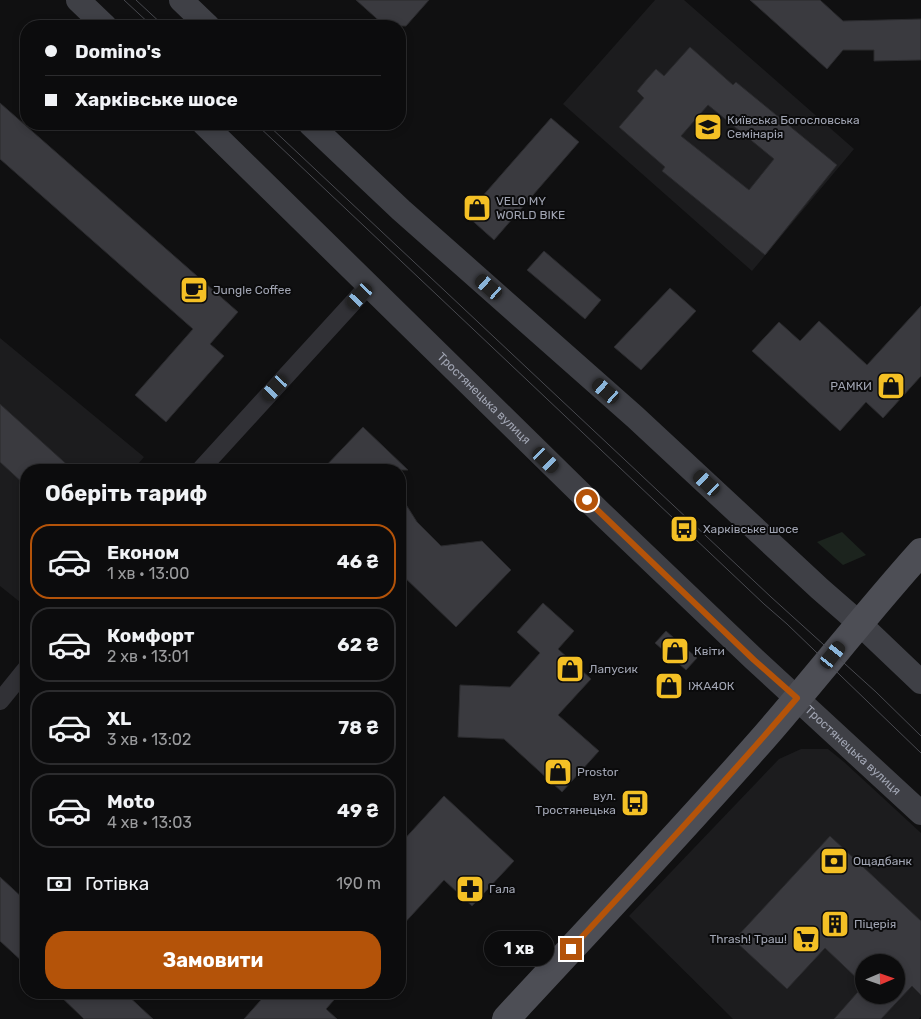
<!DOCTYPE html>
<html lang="uk">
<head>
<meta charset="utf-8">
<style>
  body { margin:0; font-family:Rubik,sans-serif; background:#151516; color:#f1f3f6; height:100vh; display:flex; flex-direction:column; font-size:19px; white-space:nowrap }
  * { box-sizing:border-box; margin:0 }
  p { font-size:16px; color:#9a9b9d }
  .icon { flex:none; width:28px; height:28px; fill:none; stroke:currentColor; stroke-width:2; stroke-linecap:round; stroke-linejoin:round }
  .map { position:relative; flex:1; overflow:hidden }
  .panel { position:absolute; left:20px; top:464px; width:386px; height:535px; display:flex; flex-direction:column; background:#0c0c0d; border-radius:20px; box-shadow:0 2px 8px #0003,0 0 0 1px #2c2c2e }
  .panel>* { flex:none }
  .guide { position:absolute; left:20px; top:20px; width:386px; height:110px; border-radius:20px; box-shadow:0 2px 8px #0003,0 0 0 1px #2c2c2e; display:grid; align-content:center; height:110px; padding:0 25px; background:#0c0c0d }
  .needle { width:32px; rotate:88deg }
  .controls { position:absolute; left:855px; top:954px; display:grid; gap:10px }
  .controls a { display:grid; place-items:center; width:50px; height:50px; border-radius:50%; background:#0c0c0d; box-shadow:0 2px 8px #0003,0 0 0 1px #2c2c2e; font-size:25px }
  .end { position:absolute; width:22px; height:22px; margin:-11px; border:6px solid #b45309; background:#fff; box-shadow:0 0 0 2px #fff }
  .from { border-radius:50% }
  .bubble { position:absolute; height:35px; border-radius:18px; background:#0c0c0d; box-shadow:0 2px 8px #0003,0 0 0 1px #2c2c2e; font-size:16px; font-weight:700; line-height:35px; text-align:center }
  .car { position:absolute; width:15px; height:30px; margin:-15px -8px; border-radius:6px; box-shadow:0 0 4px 1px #0007; background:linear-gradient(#222 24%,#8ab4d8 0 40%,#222 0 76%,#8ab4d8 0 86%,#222 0) }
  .guide b { display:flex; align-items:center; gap:18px; height:48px; font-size:19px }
  .guide b+b { border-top:1px solid #2c2c2e }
  .guide i { width:12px; height:12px; background:#f1f3f6 }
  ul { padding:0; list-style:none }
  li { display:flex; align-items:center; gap:15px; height:75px; margin:0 10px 8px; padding:0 15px; border:2px solid #2c2c2e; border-radius:20px }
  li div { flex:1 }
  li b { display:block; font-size:19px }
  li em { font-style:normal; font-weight:700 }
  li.on { border-color:#b45309 }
  li>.icon { width:45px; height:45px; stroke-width:1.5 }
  h2 { padding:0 25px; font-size:22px; line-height:60px }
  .pay { display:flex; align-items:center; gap:12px; height:55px; padding:0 25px; font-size:19px }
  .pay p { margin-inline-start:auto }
  .button { display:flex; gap:10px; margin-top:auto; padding:10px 25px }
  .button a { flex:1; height:58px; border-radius:20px; background:#b45309; color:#fff; font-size:20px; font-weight:700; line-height:58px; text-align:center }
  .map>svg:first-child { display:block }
</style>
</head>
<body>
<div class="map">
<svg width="921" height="1019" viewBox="0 0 921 1019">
  <rect width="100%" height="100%" fill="#101011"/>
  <path fill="#1c1c1e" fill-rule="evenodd" d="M 655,0 L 684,0 L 854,149 L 752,271 L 563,104 Z
    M 0,338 L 144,457 L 133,470 L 26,470 L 26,595 L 20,602 L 0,586 Z
    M 801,749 L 828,749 L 844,762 L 921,833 L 921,1016 L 919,1019 L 733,1019 L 629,916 L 779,759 ZM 864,962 L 896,962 L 896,995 L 864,995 Z"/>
  <path fill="#1c241e" d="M 842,532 L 866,555 L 843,565 L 817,542 Z"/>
  <path fill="#3a3a3f" stroke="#2a2a2d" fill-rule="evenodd" d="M 356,0 L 429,0 L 406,26 L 385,26 Z
    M 750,0 L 820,0 L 843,21 L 921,19 L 921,60 L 874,61 L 874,50 L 843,50 L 827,69 Z
    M 690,47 L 733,85 L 736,82 L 837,165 L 765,255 L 662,171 L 665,167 L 619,127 L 644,98 L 637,91 L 647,79 L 656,69 L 664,76 ZM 708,105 L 774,159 L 749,190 L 681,136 Z
    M 0,103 L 238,312 L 210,344 L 224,356 L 166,422 L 135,395 L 193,329 L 0,159 Z
    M 551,118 L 579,142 L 494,240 L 466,215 Z
    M 544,251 L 601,300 L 585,319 L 527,270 Z
    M 670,288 L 696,311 L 641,370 L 614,347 Z
    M 921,306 L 921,376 L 883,418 L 866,402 L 840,431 L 752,351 L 779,322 L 800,341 L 819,321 L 867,365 Z
    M 0,404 L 73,470 L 26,470 L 26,486 L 0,462 Z
    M 363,427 L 408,470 L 322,470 Z
    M 400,495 L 417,522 L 441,546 L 482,541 L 511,570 L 456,627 L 400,573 Z
    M 543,603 L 574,631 L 558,649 L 591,679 L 558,715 L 599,751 L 562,792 L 504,739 L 458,737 L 460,685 L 510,687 L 540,653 L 517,632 Z
    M 666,631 L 697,658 L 686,670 L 655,643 Z
    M 444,796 L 514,861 L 472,906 L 444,880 L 400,928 L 400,844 Z
    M 830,836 L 921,921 L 921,995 L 912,986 L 881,1019 L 834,1019 L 864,985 L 825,948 L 787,989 L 734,940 ZM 864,962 L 896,962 L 896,995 L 864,995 Z
    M 0,877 L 26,901 L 26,965 L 0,941 Z
    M 56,992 L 124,992 L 153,1019 L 84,1019 Z
    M 268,992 L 341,992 L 326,1009 L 337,1019 L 244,1019 Z"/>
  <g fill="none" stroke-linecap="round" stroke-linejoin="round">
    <path stroke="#313136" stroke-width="18" d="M 200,470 L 369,285
      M 0,701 L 26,669"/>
    <g stroke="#3f4046" stroke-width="24">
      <path d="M 78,0 L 105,26"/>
      <path d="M 181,0 L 208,26"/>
      <path id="s1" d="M 204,124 L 601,513 L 754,659 L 921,813"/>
      <path d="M 310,124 L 401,210 L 635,417 L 820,589 L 859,623 L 921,682"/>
    </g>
    <path stroke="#4d4e55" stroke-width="28" d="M 506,1019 C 593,925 682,831 767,734 C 819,674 868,611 921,552"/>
    <path stroke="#48494f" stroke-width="1" d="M 124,0 L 152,26
      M 136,0 L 164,26
      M 256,124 L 764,604 L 787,624 L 921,753
      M 267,124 L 771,597 L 876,692 L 921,736"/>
  </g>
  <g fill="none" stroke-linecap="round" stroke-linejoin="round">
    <path stroke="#b45309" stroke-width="6" d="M 571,949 C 647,866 724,784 797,698 L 754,660 L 587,500"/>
  </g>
  <defs>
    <symbol id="university-square" viewBox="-11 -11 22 22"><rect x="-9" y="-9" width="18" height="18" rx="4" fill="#f4c025" stroke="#0b0b0c"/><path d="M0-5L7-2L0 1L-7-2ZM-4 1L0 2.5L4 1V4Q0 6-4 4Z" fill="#111"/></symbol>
    <symbol id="shop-square" viewBox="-11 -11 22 22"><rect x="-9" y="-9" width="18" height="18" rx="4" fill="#f4c025" stroke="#0b0b0c"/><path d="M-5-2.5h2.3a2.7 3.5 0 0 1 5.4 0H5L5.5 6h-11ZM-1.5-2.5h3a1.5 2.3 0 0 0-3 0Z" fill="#111"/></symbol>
    <symbol id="cafe-square" viewBox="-11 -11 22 22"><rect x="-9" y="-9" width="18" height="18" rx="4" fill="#f4c025" stroke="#0b0b0c"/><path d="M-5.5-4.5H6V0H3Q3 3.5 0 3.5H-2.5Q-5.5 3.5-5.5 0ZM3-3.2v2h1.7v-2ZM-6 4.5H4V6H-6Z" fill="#111"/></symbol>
    <symbol id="bus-square" viewBox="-11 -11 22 22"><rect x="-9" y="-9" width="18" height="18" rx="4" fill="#f4c025" stroke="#0b0b0c"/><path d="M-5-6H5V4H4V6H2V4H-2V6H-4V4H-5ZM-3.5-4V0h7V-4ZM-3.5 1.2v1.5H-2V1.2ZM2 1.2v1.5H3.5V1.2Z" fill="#111"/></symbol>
    <symbol id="bank-square" viewBox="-11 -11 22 22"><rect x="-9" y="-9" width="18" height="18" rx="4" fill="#f4c025" stroke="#0b0b0c"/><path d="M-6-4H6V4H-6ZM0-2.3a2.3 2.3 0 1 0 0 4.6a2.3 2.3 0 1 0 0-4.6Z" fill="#111"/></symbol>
    <symbol id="pharmacy-square" viewBox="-11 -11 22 22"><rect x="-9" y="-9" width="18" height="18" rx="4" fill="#f4c025" stroke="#0b0b0c"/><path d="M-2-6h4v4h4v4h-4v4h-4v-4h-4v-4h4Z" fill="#111"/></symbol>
    <symbol id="building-square" viewBox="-11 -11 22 22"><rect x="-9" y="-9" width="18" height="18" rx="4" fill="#f4c025" stroke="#0b0b0c"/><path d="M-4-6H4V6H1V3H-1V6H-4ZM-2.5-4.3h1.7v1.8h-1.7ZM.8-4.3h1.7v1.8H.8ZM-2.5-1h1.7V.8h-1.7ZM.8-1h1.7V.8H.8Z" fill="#111"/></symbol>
    <symbol id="supermarket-square" viewBox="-11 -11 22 22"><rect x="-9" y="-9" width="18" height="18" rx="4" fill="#f4c025" stroke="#0b0b0c"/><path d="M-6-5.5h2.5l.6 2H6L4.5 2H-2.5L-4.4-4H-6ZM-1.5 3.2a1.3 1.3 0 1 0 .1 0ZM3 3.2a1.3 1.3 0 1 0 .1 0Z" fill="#111"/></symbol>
  </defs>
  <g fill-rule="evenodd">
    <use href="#university-square" x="692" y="111" width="32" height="32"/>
    <use href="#shop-square" x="461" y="192" width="32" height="32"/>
    <use href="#cafe-square" x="178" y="274" width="32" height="32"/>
    <use href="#shop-square" x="875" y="370" width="32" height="32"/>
    <use href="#bus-square" x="668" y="513" width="32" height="32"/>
    <use href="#shop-square" x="659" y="635" width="32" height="32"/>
    <use href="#shop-square" x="554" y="653" width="32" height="32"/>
    <use href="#shop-square" x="653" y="670" width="32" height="32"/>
    <use href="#shop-square" x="542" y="756" width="32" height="32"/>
    <use href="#bus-square" x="619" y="787" width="32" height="32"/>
    <use href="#bank-square" x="818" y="845" width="32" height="32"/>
    <use href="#pharmacy-square" x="454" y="873" width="32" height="32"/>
    <use href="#building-square" x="819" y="908" width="32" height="32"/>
    <use href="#supermarket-square" x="790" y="923" width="32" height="32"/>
  </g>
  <g text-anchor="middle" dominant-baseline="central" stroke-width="4" stroke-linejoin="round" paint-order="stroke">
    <g font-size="12" fill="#a1a5b3" stroke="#0b0b0c" text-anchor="start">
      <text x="727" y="120">Київська Богословська<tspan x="727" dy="14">Семінарія</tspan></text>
      <text x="496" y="201">VELO MY<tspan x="496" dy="14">WORLD BIKE</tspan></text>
      <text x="213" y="290">Jungle Coffee</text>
      <text x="872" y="386" text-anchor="end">РАМКИ</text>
      <text x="703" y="529">Харківське шосе</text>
      <text x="694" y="651">Квіти</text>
      <text x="589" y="669">Лапусик</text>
      <text x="688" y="686">IЖА4ОК</text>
      <text x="577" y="772">Prostor</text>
      <text x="616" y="796" text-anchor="end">вул.<tspan x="616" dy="14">Тростянецька</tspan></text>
      <text x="853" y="861">Ощадбанк</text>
      <text x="489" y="889">Гала</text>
      <text x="854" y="924">Піцерія</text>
      <text x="787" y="939" text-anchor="end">Thrash! Траш!</text>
    </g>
    <g font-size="12" fill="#a1a5b3" stroke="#0b0b0c">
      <text stroke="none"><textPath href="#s1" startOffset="392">Тростянецька вулиця</textPath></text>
      <text stroke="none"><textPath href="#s1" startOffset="902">Тростянецька вулиця</textPath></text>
    </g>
  </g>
</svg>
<div class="controls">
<a><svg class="needle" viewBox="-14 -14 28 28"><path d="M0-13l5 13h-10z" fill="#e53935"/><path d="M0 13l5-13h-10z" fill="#9a9b9d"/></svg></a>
</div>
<i class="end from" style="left:587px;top:500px"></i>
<i class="end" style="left:571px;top:949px"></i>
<div class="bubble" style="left:484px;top:931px;width:70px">1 хв</div>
<i class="car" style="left:489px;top:287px;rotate:311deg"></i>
<i class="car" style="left:360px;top:296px;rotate:223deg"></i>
<i class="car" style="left:275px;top:388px;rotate:223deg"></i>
<i class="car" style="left:606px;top:391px;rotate:311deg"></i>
<i class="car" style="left:546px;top:460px;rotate:134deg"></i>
<i class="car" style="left:707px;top:483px;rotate:313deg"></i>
<i class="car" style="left:833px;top:655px;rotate:39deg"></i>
<div class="guide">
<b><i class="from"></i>Domino's</b>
<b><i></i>Харківське шосе</b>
</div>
<section class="panel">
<h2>Оберіть тариф</h2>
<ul>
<li class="on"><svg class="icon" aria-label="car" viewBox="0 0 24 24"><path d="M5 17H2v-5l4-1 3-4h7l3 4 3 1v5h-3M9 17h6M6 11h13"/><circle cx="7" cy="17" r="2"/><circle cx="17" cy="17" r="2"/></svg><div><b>Економ</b><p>1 хв · 13:00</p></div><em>46 ₴</em></li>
<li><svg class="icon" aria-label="car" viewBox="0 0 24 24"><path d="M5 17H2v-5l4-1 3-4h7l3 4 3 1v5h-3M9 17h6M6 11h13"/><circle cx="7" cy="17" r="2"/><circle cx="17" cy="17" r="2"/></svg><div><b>Комфорт</b><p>2 хв · 13:01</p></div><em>62 ₴</em></li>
<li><svg class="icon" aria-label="car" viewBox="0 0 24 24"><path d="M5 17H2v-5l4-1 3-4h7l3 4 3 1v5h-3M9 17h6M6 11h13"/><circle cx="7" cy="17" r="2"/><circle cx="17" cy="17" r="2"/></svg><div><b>XL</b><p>3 хв · 13:02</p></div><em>78 ₴</em></li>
<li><svg class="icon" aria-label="car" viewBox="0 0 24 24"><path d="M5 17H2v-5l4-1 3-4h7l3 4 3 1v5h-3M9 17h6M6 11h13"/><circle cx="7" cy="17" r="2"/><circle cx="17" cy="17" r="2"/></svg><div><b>Moto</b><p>4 хв · 13:03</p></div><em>49 ₴</em></li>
</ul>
<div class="pay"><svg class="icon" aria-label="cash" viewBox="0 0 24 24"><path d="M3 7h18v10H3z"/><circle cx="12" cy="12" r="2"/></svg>Готівка<p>190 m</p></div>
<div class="button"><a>Замовити</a></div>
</section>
</div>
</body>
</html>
